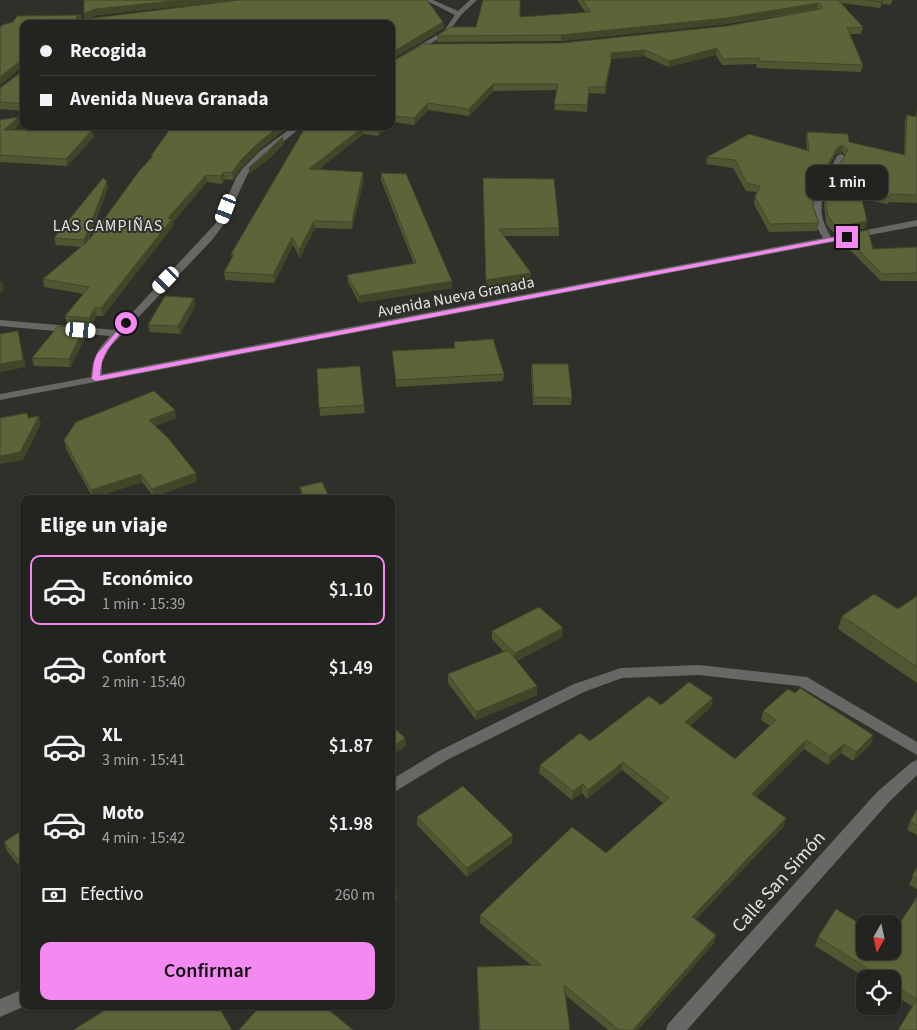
<!DOCTYPE html>
<html lang="es">
<head>
<meta charset="utf-8">
<style>
  body { margin:0; font-family:"Source Sans 3",sans-serif; background:#2f302d; color:#f1f3f6; height:100vh; display:flex; flex-direction:column; font-size:19px; white-space:nowrap }
  * { box-sizing:border-box; margin:0 }
  p { font-size:16px; color:#a3a4a5 }
  .icon { flex:none; width:28px; height:28px; fill:none; stroke:currentColor; stroke-width:2; stroke-linecap:round; stroke-linejoin:round }
  .map { position:relative; flex:1; overflow:hidden }
  .side { position:absolute; left:20px; top:495px; width:375px; height:515px; display:flex; flex-direction:column; background:#232420; border-radius:10px; box-shadow:0 1px 4px #0004,0 0 0 1px #40413e }
  .side>* { flex:none }
  .guide { position:absolute; left:20px; top:20px; width:375px; height:110px; border-radius:10px; box-shadow:0 1px 4px #0004,0 0 0 1px #40413e; display:grid; align-content:center; height:110px; padding:0 20px; background:#232420 }
  .needle { width:32px; rotate:189deg }
  .tools { position:absolute; left:856px; top:915px; display:grid; gap:10px }
  .tools a { display:grid; place-items:center; width:45px; height:45px; border-radius:10px; background:#232420; box-shadow:0 1px 4px #0004,0 0 0 1px #40413e; font-size:25px }
  .end { position:absolute; width:22px; height:22px; margin:-11px; border:6px solid #f489f1; background:#111; box-shadow:0 0 0 2px #111 }
  .from { border-radius:50% }
  .bubble { position:absolute; height:35px; border-radius:10px; background:#232420; box-shadow:0 1px 4px #0004,0 0 0 1px #40413e; font-size:16px; font-weight:600; line-height:35px; text-align:center }
  .car { position:absolute; width:15px; height:30px; margin:-15px -8px; border-radius:6px; box-shadow:0 0 4px 1px #0007; background:linear-gradient(#fff 24%,#345 0 40%,#fff 0 76%,#345 0 86%,#fff 0) }
  .guide b { display:flex; align-items:center; gap:18px; height:48px; font-size:19px }
  .guide b+b { border-top:1px solid #40413e }
  .guide i { width:12px; height:12px; background:#f1f3f6 }
  ul { padding:0; list-style:none }
  li { display:flex; align-items:center; gap:15px; height:70px; margin:0 10px 8px; padding:0 10px; border:2px solid transparent; border-radius:10px }
  li div { flex:1 }
  li b { display:block; font-size:19px }
  li em { font-style:normal; font-weight:600 }
  li.current { border-color:#f489f1 }
  li>.icon { width:45px; height:45px; stroke-width:1.5 }
  h2 { padding:0 20px; font-size:22px; line-height:60px }
  .pay { display:flex; align-items:center; gap:12px; height:55px; padding:0 20px; font-size:19px }
  .pay p { margin-inline-start:auto }
  .cta { display:flex; gap:10px; margin-top:auto; padding:10px 20px }
  .cta a { flex:1; height:58px; border-radius:10px; background:#f489f1; color:#111; font-size:20px; font-weight:600; line-height:58px; text-align:center }
  .map>svg:first-child { display:block }
</style>
</head>
<body>
<div class="map">
<svg width="917" height="1030" viewBox="0 0 917 1030">
  <rect width="100%" height="100%" fill="#2f302a"/>
  <g fill="none" stroke-linecap="round" stroke-linejoin="round">
    <path fill="#676865" fill-rule="evenodd" d="M 425,0 L 433,0 L 458,11 L 470,0 L 477,0 L 461,15 L 448,33 L 391,67 L 391,62 L 444,31 L 455,15 Z
      M 294,126 L 303,126 L 266,155 L 248,173 L 224,224 L 212,240 L 110,347 L 102,362 L 102,374 L 823,238 C 800,200 820,190 837,156 L 841,154 L 845,156 C 830,188 809,201 831,237 L 917,220 L 917,226 L 0,400 L 0,394 L 91,377 C 92,359 98,348 110,336 L 0,326 L 0,320 L 116,330 L 216,223 L 236,178 L 242,169 L 260,151 Z
      M 699,665 L 807,677 L 917,742 L 917,755 L 799,686 L 699,675 L 622,678 L 584,692 L 447,760 L 391,794 L 391,780 L 437,752 L 574,684 L 621,668 Z
      M 917,760 L 917,775 L 889,802 L 687,1030 L 666,1030 L 668,1024 L 877,792 L 912,762 Z
      M 24,989 L 24,1006 L 25,1006 L 0,1017 L 0,999 Z"/>
  </g>
  <path fill="#4f5732" d="M 84,0 L 238,0 L 97,15 L 88,19 L 239,0 L 427,0 L 443,22 L 444,28 L 391,60 L 391,24 L 24,24 L 24,111 L 0,109 L 0,88 L 24,70 L 24,67 L 21,67 L 0,85 L 0,28 L 2,25 L 13,22 L 17,16 L 81,15 L 82,19 L 85,19 L 84,13 Z
    M 577,0 L 893,0 L 890,5 L 882,4 L 880,8 L 841,3 L 863,27 L 861,34 L 850,34 L 863,65 L 861,72 L 756,68 L 757,64 L 722,65 L 716,55 L 668,67 L 644,56 L 611,59 L 610,67 L 605,94 L 589,93 L 587,112 L 554,110 L 557,90 L 493,91 L 469,116 L 428,110 L 414,125 L 394,122 L 391,125 L 391,62 L 562,43 L 727,26 L 817,10 L 726,24 L 561,41 L 437,42 L 437,36 L 520,17 L 586,13 Z
    M 917,109 L 917,203 L 889,202 L 888,204 L 861,199 L 867,221 L 865,228 L 835,234 L 826,224 L 824,204 L 825,197 L 845,155 L 842,152 L 835,155 L 814,193 L 813,207 L 819,223 L 817,231 L 769,232 L 754,204 L 755,197 L 757,192 L 746,191 L 733,168 L 706,164 L 707,157 L 807,150 L 806,138 L 807,132 L 904,155 L 905,122 L 907,115 L 916,117 Z
    M 0,120 L 20,123 L 13,130 L 92,130 L 94,137 L 67,166 L 0,162 Z
    M 303,126 L 390,126 L 378,136 L 363,134 L 318,170 L 364,179 L 352,229 L 315,228 L 300,258 L 293,245 L 274,283 L 225,280 L 224,272 L 232,258 L 231,254 L 305,129 Z
    M 259,150 L 241,168 L 233,180 L 225,179 L 222,184 L 207,182 L 173,222 L 173,226 L 103,316 L 96,316 L 91,326 L 67,324 L 65,316 L 84,294 L 44,287 L 43,279 L 81,247 L 56,245 L 54,238 L 108,188 L 88,241 L 151,158 L 151,156 Z
    M 381,173 L 452,288 L 359,303 L 348,282 L 347,275 L 414,264 L 381,180 Z
    M 483,185 L 559,228 L 559,236 L 504,236 L 531,280 L 486,287 Z
    M 844,235 L 873,249 L 917,247 L 917,281 L 881,281 L 842,242 Z
    M 194,298 L 195,306 L 180,334 L 150,332 L 148,325 Z
    M 84,328 L 86,336 L 70,367 L 34,366 L 32,358 Z
    M 454,342 L 504,374 L 503,381 L 396,387 L 392,351 L 454,348 Z
    M 532,364 L 572,398 L 571,405 L 533,405 L 531,371 Z
    M 317,369 L 364,405 L 365,413 L 320,416 Z
    M 176,418 L 155,426 L 197,481 L 154,497 L 142,482 L 93,498 L 66,449 L 64,440 Z
    M 300,487 L 330,499 L 302,499 L 301,495 Z
    M 917,596 L 917,683 L 838,629 L 842,616 L 898,609 Z
    M 492,631 L 562,637 L 517,661 L 537,695 L 476,720 L 448,683 L 448,674 L 504,652 L 492,639 Z
    M 795,693 L 873,735 L 871,744 L 853,761 L 841,753 L 828,765 L 804,749 L 756,797 L 784,826 L 696,919 L 716,935 L 714,943 L 638,1030 L 608,1030 L 565,995 L 570,1030 L 479,1030 L 477,967 L 531,965 L 480,923 L 480,915 L 606,853 L 663,803 L 622,770 L 587,799 L 582,793 L 572,800 L 539,773 L 540,765 L 661,705 L 711,707 L 690,726 L 735,759 L 770,726 L 761,720 L 763,711 Z
    M 917,809 L 917,835 L 907,830 L 910,822 Z
    M 417,817 L 512,843 L 467,877 L 417,825 Z
    M 24,829 L 24,872 L 7,851 L 4,842 Z
    M 917,867 L 917,889 L 909,885 Z
    M 917,897 L 917,1030 L 912,1006 L 892,994 L 892,979 L 868,979 L 815,946 L 818,937 L 892,951 Z"/>
  <path fill="#404729" d="M 182,0 L 238,0 L 97,15 L 85,19 L 84,13 L 96,9 Z
    M 882,0 L 883,0 L 882,4 L 880,8 Z
    M 818,3 L 817,9 L 726,24 L 561,41 L 561,35 Z
    M 81,15 L 82,21 L 77,23 L 76,17 Z
    M 443,22 L 444,28 L 391,60 L 391,53 Z
    M 717,48 L 716,55 L 668,67 L 669,61 Z
    M 645,50 L 644,56 L 610,59 L 611,53 Z
    M 20,61 L 21,67 L 0,85 L 0,77 Z
    M 611,61 L 610,67 L 605,94 L 605,87 Z
    M 493,84 L 493,91 L 469,116 L 469,109 Z
    M 428,103 L 428,110 L 414,125 L 414,118 Z
    M 394,116 L 394,122 L 391,125 L 391,118 Z
    M 18,117 L 20,123 L 5,137 L 4,130 Z
    M 280,126 L 290,126 L 259,150 L 241,168 L 233,180 L 232,173 L 240,161 L 258,143 Z
    M 382,126 L 390,126 L 378,136 L 378,130 Z
    M 363,127 L 363,134 L 310,176 L 309,169 Z
    M 92,130 L 94,137 L 67,166 L 66,159 Z
    M 283,137 L 284,144 L 268,160 L 249,174 L 249,168 Z
    M 843,145 L 842,152 L 835,155 L 813,195 L 815,188 L 837,148 Z
    M 224,172 L 225,179 L 222,184 L 221,176 Z
    M 363,172 L 364,179 L 352,229 L 352,222 Z
    M 206,175 L 207,182 L 173,222 L 173,226 L 103,316 L 101,308 L 168,218 Z
    M 107,181 L 108,188 L 85,247 L 84,240 Z
    M 314,221 L 315,228 L 300,258 L 299,250 Z
    M 867,221 L 865,228 L 835,234 L 836,227 Z
    M 292,237 L 293,245 L 274,283 L 273,275 Z
    M 531,273 L 531,280 L 486,287 L 486,280 Z
    M 2,281 L 4,289 L 0,293 L 0,283 Z
    M 452,281 L 452,288 L 359,303 L 359,296 Z
    M 194,298 L 195,306 L 180,334 L 178,326 Z
    M 95,308 L 96,316 L 91,326 L 89,318 Z
    M 84,328 L 86,336 L 70,367 L 69,359 Z
    M 18,331 L 26,367 L 0,372 L 0,364 Z
    M 175,410 L 176,418 L 150,428 L 149,420 Z
    M 39,416 L 41,424 L 23,460 L 0,464 L 0,456 Z
    M 196,473 L 197,481 L 154,497 L 152,489 Z
    M 141,474 L 142,482 L 93,498 L 91,490 Z
    M 563,628 L 562,637 L 515,662 L 515,653 Z
    M 537,686 L 537,695 L 476,720 L 476,712 Z
    M 713,698 L 711,707 L 684,731 L 685,722 Z
    M 873,735 L 871,744 L 853,761 L 856,752 Z
    M 405,738 L 406,746 L 391,756 L 391,748 Z
    M 806,740 L 804,749 L 750,802 L 752,794 Z
    M 844,744 L 841,753 L 828,765 L 830,756 Z
    M 623,762 L 622,770 L 587,799 L 588,790 Z
    M 583,784 L 582,793 L 572,800 L 573,791 Z
    M 786,818 L 784,826 L 690,925 L 692,917 Z
    M 513,835 L 512,843 L 467,877 L 467,868 Z
    M 397,891 L 397,900 L 391,904 L 391,895 Z
    M 716,935 L 714,943 L 638,1030 L 633,1030 Z"/>
  <path fill="#5c653a" stroke="#404729" d="M 84,0 L 182,0 L 96,9 L 84,13 Z
    M 239,0 L 427,0 L 443,22 L 391,53 L 391,24 L 267,24 L 267,23 L 213,22 L 172,24 L 24,24 L 24,61 L 20,61 L 0,77 L 0,28 L 2,25 L 13,22 L 17,16 L 81,15 L 76,17 L 78,20 Z
    M 483,0 L 520,0 L 520,17 L 591,12 L 582,0 L 838,0 L 863,27 L 847,28 L 863,65 L 757,61 L 760,58 L 723,59 L 717,48 L 669,61 L 645,50 L 611,53 L 611,61 L 605,87 L 589,87 L 587,105 L 554,104 L 558,84 L 493,84 L 469,109 L 428,103 L 414,118 L 394,116 L 391,118 L 391,62 L 424,44 L 562,43 L 727,26 L 821,9 L 823,7 L 818,3 L 727,18 L 561,35 L 437,36 L 450,27 L 476,27 Z
    M 865,0 L 882,0 L 881,2 Z
    M 24,66 L 24,104 L 0,102 L 0,88 L 24,70 Z
    M 907,115 L 917,117 L 917,195 L 891,194 L 890,197 L 860,191 L 867,221 L 836,227 L 828,216 L 825,197 L 831,180 L 848,150 L 843,145 L 837,148 L 815,188 L 813,207 L 819,223 L 770,224 L 755,197 L 760,186 L 747,183 L 735,160 L 707,157 L 749,134 L 809,151 L 807,132 L 848,134 L 849,142 L 905,155 Z
    M 18,117 L 4,130 L 92,130 L 66,159 L 0,155 L 0,120 Z
    M 172,126 L 280,126 L 258,143 L 240,161 L 232,173 L 224,172 L 221,176 L 206,175 L 168,218 L 172,219 L 101,308 L 95,308 L 89,318 L 65,316 L 89,287 L 43,279 L 89,240 L 139,171 L 153,156 L 151,156 Z
    M 306,126 L 382,126 L 378,130 L 363,127 L 309,169 L 363,172 L 352,222 L 314,221 L 299,250 L 292,237 L 273,275 L 224,272 L 234,254 L 231,254 Z
    M 283,137 L 267,153 L 249,168 Z
    M 381,173 L 406,174 L 452,281 L 359,296 L 347,275 L 416,263 Z
    M 103,178 L 107,181 L 84,240 L 54,238 Z
    M 483,178 L 554,179 L 559,228 L 499,229 L 531,273 L 486,280 Z
    M 868,230 L 873,249 L 917,247 L 917,273 L 882,274 L 844,235 Z
    M 165,296 L 194,298 L 178,326 L 148,325 Z
    M 58,326 L 84,328 L 69,359 L 32,358 Z
    M 18,331 L 23,360 L 0,364 L 0,334 Z
    M 493,339 L 504,374 L 396,380 L 392,351 L 455,348 L 454,342 Z
    M 532,364 L 568,364 L 572,398 L 534,397 Z
    M 360,366 L 364,405 L 319,408 L 317,369 Z
    M 154,391 L 175,410 L 149,420 L 168,438 L 196,473 L 152,489 L 141,474 L 91,490 L 64,440 L 76,422 Z
    M 27,413 L 28,418 L 39,416 L 20,452 L 0,456 L 0,418 Z
    M 322,482 L 330,499 L 305,499 L 300,487 Z
    M 874,594 L 898,609 L 917,596 L 917,667 L 842,616 Z
    M 539,607 L 563,628 L 515,653 L 492,631 Z
    M 508,650 L 537,686 L 476,712 L 448,674 Z
    M 689,682 L 713,698 L 685,722 L 735,759 L 776,720 L 763,711 L 788,689 L 795,693 L 800,688 L 873,735 L 856,752 L 844,744 L 830,756 L 806,740 L 752,794 L 786,818 L 692,917 L 716,935 L 633,1030 L 619,1030 L 564,985 L 570,1030 L 480,1030 L 477,967 L 541,965 L 480,915 L 572,827 L 606,853 L 669,798 L 623,762 L 588,790 L 583,784 L 573,791 L 540,765 L 580,733 L 590,741 L 649,696 L 661,705 Z
    M 391,725 L 405,738 L 391,748 Z
    M 463,786 L 513,835 L 467,868 L 417,817 Z
    M 917,809 L 917,825 L 910,822 Z
    M 24,829 L 24,867 L 4,842 Z
    M 917,867 L 917,879 L 912,876 Z
    M 391,885 L 397,891 L 391,895 Z
    M 917,897 L 917,1030 L 898,1030 L 917,999 L 892,984 L 892,979 L 884,979 L 818,937 L 836,909 L 865,927 L 865,951 L 892,951 L 892,935 Z
    M 110,1006 L 218,1006 L 232,1030 L 73,1030 L 99,1014 Z
    M 260,1006 L 324,1006 L 353,1030 L 239,1030 Z"/>
  <path fill="#f489f1" d="M 847,235 L 849,238 L 96,381 L 92,379 L 94,362 L 97,354 L 126,321 L 129,323 C 114,343 101,350 100,376 Z"/>
  <g text-anchor="middle" dominant-baseline="central" stroke-width="4" stroke-linejoin="round" paint-order="stroke">
    <g font-size="16" letter-spacing="1" fill="#e5e6e2" stroke="#2f302a">
      <text x="108" y="226">LAS CAMPIÑAS</text>
    </g>
    <g font-size="16" fill="#e5e6e2" stroke="#2f302a">
      <text transform="translate(456 297) rotate(-11)">Avenida Nueva Granada</text>
    </g>
    <g font-size="19" fill="#e5e6e2" stroke="#2f302a">
      <text transform="translate(779 882) rotate(-48)">Calle San Simón</text>
    </g>
  </g>
</svg>
<div class="tools">
<a><svg class="needle" viewBox="-14 -14 28 28"><path d="M0-13l5 13h-10z" fill="#e53935"/><path d="M0 13l5-13h-10z" fill="#a3a4a5"/></svg></a>
<a><svg class="icon" aria-label="locate" viewBox="0 0 24 24"><circle cx="12" cy="12" r="6"/><path d="M12 2v4M12 18v4M2 12h4M18 12h4"/></svg></a>
</div>
<i class="end from" style="left:126px;top:323px"></i>
<i class="end" style="left:847px;top:237px"></i>
<div class="bubble" style="left:806px;top:165px;width:82px">1 min</div>
<i class="car" style="left:226px;top:209px;rotate:201deg"></i>
<i class="car" style="left:166px;top:280px;rotate:224deg"></i>
<i class="car" style="left:81px;top:330px;rotate:94deg"></i>
<div class="guide">
<b><i class="from"></i>Recogida</b>
<b><i></i>Avenida Nueva Granada</b>
</div>
<section class="side">
<h2>Elige un viaje</h2>
<ul>
<li class="current"><svg class="icon" aria-label="car" viewBox="0 0 24 24"><path d="M5 17H2v-5l4-1 3-4h7l3 4 3 1v5h-3M9 17h6M6 11h13"/><circle cx="7" cy="17" r="2"/><circle cx="17" cy="17" r="2"/></svg><div><b>Económico</b><p>1 min · 15:39</p></div><em>$1.10</em></li>
<li><svg class="icon" aria-label="car" viewBox="0 0 24 24"><path d="M5 17H2v-5l4-1 3-4h7l3 4 3 1v5h-3M9 17h6M6 11h13"/><circle cx="7" cy="17" r="2"/><circle cx="17" cy="17" r="2"/></svg><div><b>Confort</b><p>2 min · 15:40</p></div><em>$1.49</em></li>
<li><svg class="icon" aria-label="car" viewBox="0 0 24 24"><path d="M5 17H2v-5l4-1 3-4h7l3 4 3 1v5h-3M9 17h6M6 11h13"/><circle cx="7" cy="17" r="2"/><circle cx="17" cy="17" r="2"/></svg><div><b>XL</b><p>3 min · 15:41</p></div><em>$1.87</em></li>
<li><svg class="icon" aria-label="car" viewBox="0 0 24 24"><path d="M5 17H2v-5l4-1 3-4h7l3 4 3 1v5h-3M9 17h6M6 11h13"/><circle cx="7" cy="17" r="2"/><circle cx="17" cy="17" r="2"/></svg><div><b>Moto</b><p>4 min · 15:42</p></div><em>$1.98</em></li>
</ul>
<div class="pay"><svg class="icon" aria-label="cash" viewBox="0 0 24 24"><path d="M3 7h18v10H3z"/><circle cx="12" cy="12" r="2"/></svg>Efectivo<p>260 m</p></div>
<div class="cta"><a>Confirmar</a></div>
</section>
</div>
</body>
</html>
